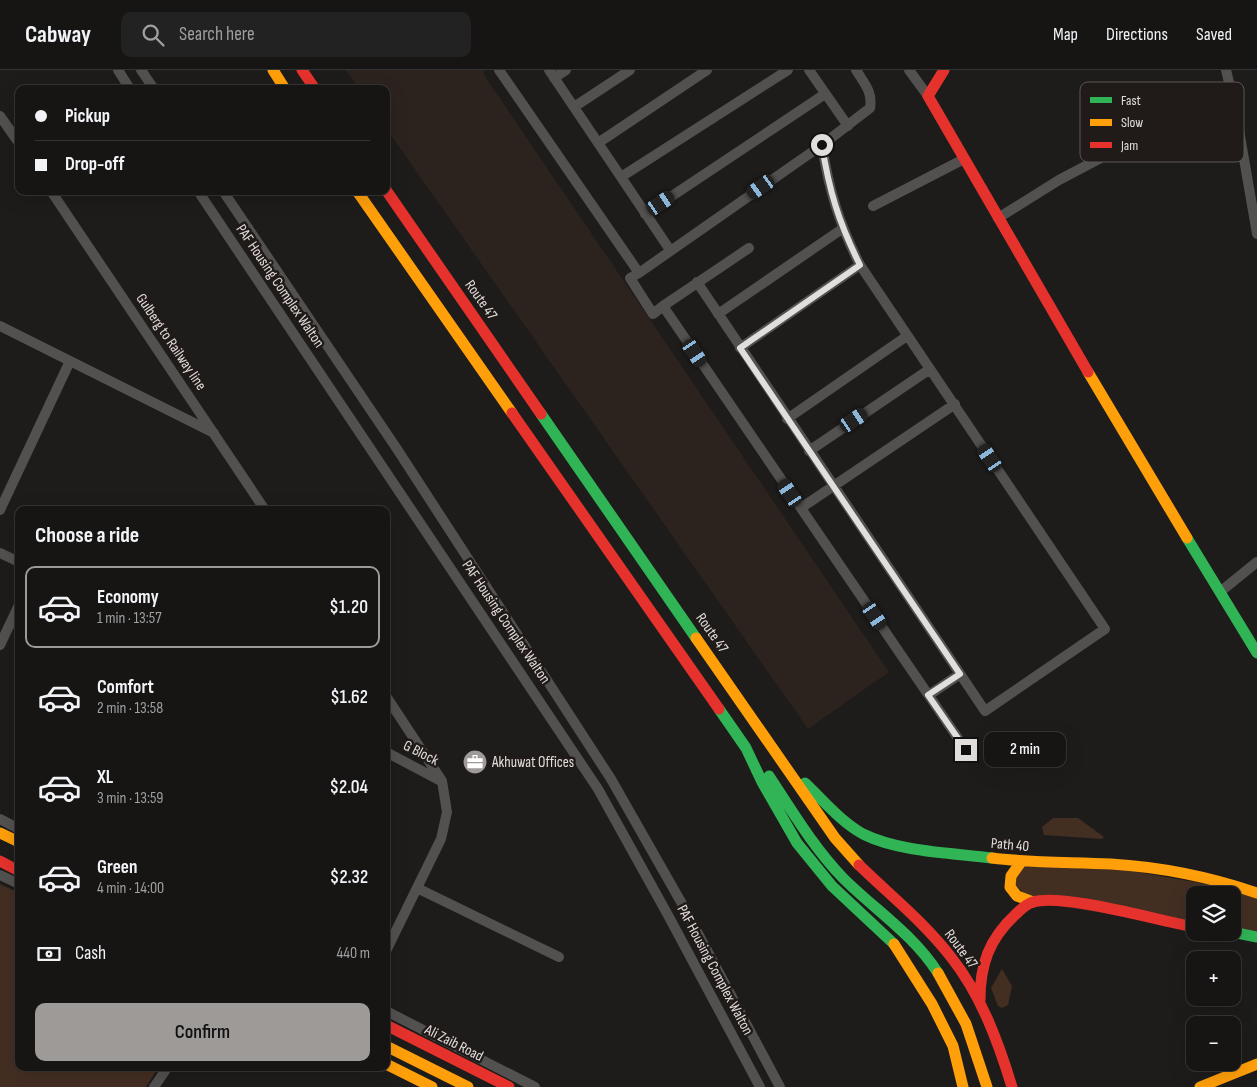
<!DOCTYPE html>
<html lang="en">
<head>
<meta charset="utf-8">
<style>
  body { margin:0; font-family:"Sofia Sans Condensed",sans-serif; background:#232222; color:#f1f3f6; height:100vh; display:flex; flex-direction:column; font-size:19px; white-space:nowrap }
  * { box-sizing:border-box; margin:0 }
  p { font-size:16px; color:#9e9fa0 }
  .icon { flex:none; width:28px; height:28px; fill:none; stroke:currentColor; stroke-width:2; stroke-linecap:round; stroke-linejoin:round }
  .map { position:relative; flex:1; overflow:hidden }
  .sheet { position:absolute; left:15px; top:436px; width:375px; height:565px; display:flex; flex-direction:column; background:#161514; border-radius:10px; box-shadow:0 5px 20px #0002,0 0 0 1px #353434 }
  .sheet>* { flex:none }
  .top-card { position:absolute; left:15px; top:15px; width:375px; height:110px; border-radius:10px; box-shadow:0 5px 20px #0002,0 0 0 1px #353434; display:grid; align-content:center; height:110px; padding:0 20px; background:#161514 }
  .fabs { position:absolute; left:1186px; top:816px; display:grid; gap:10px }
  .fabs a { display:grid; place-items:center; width:55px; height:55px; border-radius:10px; background:#161514; box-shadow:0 5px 20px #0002,0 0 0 1px #353434; font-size:25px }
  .end { position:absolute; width:22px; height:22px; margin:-11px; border:6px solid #e1dedc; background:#111; box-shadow:0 0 0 2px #111 }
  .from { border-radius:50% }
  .bubble { position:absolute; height:35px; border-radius:10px; background:#161514; box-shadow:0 5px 20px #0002,0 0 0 1px #353434; font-size:16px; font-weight:600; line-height:35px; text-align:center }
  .car { position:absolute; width:15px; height:30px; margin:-15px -8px; border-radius:6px; box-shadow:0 0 4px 1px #0007; background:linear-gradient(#222 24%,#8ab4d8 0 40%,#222 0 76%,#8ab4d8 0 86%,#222 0) }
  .top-card b { display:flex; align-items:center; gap:18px; height:48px; font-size:19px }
  .top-card b+b { border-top:1px solid #353434 }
  .top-card i { width:12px; height:12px; background:#f1f3f6 }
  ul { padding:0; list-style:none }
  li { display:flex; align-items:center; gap:15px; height:82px; margin:0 10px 8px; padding:0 10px; border:2px solid transparent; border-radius:10px }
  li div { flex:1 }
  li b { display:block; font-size:19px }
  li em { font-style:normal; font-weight:600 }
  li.selected { border-color:#9d9a98 }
  li>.icon { width:45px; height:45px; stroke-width:1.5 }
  h2 { padding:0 20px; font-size:22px; line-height:60px }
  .pay { display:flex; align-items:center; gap:12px; height:55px; padding:0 20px; font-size:19px }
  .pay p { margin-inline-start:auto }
  .action { display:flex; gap:10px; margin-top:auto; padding:10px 20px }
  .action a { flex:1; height:58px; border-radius:10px; background:#9d9a98; color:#111; font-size:20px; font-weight:600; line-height:58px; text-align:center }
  header { display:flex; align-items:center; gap:30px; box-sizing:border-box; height:70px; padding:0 25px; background:#161514; border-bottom:1px solid #353434 }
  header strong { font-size:24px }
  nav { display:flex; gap:28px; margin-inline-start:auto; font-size:18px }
  .search { width:350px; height:45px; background:#232222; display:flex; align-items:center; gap:12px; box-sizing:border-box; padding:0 18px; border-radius:10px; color:#9e9fa0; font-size:19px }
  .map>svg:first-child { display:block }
</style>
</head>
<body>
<header>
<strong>Cabway</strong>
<div class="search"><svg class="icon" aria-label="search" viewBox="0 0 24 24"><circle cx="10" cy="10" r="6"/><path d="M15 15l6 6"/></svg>Search here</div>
<nav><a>Map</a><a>Directions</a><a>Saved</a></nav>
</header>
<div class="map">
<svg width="1257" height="1017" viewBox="0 0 1257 1017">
  <rect width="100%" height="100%" fill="#1e1c1a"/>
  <path fill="#2c231e" d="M 346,0 L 484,0 L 484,5 L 889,602 L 808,659 L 386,58 L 386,19 L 359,19 Z"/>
  <path fill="#432e22" d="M 1053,748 L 1078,748 L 1104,767 L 1102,769 L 1044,765 L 1042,757 Z
    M 1021,792 L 1092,794 L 1257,823 L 1257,867 L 1233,862 L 1232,825 L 1195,825 L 1195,857 L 1033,832 L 1009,809 Z
    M 0,814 L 19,823 L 19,998 L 158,998 L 146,1017 L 0,1017 Z
    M 1002,899 L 1012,916 L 1008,935 L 1002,938 L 998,936 L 991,918 Z"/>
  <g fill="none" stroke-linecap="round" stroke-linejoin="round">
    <path stroke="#52514f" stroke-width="10" d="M 118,0 L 130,19
      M 141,0 L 154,19
      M 499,0 L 639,203 L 630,208 L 653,244 L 663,236 L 966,680
      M 549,0 L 670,180
      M 809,0 L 848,56
      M 909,0 L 928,26
      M 1226,0 L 1235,37 L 1257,164
      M 554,8 L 566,0
      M 574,37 L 630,0
      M 0,46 L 19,73
      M 598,73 L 707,0
      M 621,107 L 788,0
      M 51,121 L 265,440
      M 198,121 L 598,719 L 669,847 L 760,1017
      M 223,121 L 397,379 L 611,709 L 685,839 L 780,1017
      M 873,136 L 964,89
      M 645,144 L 825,24
      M 998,148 L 1059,110 L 1150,62 L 1235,37
      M 639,203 L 822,75 L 870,38 C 873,22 864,13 856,0
      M 697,212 L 985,641 L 1105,559 L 860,195 C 839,153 829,121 822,75
      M 663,236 L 749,178
      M 718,244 L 842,159
      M 0,256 L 214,363
      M 740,278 L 860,195
      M 787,349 L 907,266
      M 809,381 L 930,299
      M 801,438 L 955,334
      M 0,440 L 70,291
      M 0,483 L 19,492
      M 1220,522 L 1257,492
      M 0,575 L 19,535
      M 929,625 L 960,604
      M 386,626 L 442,711 L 447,742 L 441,769 L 386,881
      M 386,682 L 441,711
      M 0,749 L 19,759
      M 0,805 L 19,814
      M 417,818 L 559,887
      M 386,941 L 535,1017
      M 154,1017 L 167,998"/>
    <path stroke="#30b455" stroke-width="11" d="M 541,344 L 696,568
      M 1187,468 L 1257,583
      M 719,639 L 746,678 L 762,712 L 797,773 L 832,816 L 894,874
      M 769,706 C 792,741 814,778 843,808 C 875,840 913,864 938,903
      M 805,713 C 823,730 841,752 863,764 C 899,782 953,783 992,788
      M 1232,862 L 1257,867"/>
    <path stroke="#ff9f0a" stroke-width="11" d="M 273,0 L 285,19
      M 357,121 L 512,343
      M 1088,302 L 1187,468
      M 696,568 L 835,768 L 859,795
      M 0,763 L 19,772
      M 992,788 C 1032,793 1071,792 1111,794 C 1161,797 1210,807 1257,823
      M 1021,792 L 1011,806 L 1010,817 L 1017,826 L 1033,832
      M 894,874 L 932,934 L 953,976 L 963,1017
      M 938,903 L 966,954 L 987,1017
      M 386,976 L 468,1017
      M 386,994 L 432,1017
      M 1200,1017 L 1257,994"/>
    <path stroke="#e5322d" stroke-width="11" d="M 302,0 L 315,19
      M 944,0 L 928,26 L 1088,302
      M 386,120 L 541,344
      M 512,343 L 719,639
      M 0,791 L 19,801
      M 859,795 C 890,825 924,852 951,887 C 981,925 998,971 1012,1017
      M 980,930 C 980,895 989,869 1015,845 C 1020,840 1026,834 1033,832 C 1064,823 1159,851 1195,857
      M 386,955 L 509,1017"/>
  </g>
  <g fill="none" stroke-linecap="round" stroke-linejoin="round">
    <path stroke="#e1dedc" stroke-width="6" d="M 822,75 C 829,121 839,153 860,195 L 740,278 L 960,604 L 928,625 L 966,680"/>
  </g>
  <defs>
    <symbol id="office-disc" viewBox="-11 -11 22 22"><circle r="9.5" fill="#9d9a98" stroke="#201b18"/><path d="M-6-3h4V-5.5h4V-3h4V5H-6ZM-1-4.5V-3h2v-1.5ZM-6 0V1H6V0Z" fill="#fff"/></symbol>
  </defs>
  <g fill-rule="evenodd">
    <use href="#office-disc" x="461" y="678" width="28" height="28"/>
  </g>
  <g text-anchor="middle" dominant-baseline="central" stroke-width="5" stroke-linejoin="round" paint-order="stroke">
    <g font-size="15" fill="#e1dedc" stroke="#201b18">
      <text transform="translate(280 216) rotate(56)">PAF Housing Complex Walton</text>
      <text transform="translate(481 230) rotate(55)">Route 47</text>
      <text transform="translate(171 272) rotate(56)">Gulberg to Railway line</text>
      <text transform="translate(506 552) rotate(56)">PAF Housing Complex Walton</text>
      <text transform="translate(712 563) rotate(55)">Route 47</text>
      <text transform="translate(421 683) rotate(27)">G Block</text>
      <text transform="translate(1010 775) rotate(5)">Path 40</text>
      <text transform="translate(961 879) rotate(53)">Route 47</text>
      <text transform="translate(715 900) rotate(62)">PAF Housing Complex Walton</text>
      <text transform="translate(454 973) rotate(27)">Ali Zaib Road</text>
    </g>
    <g font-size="15" fill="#e1dedc" stroke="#201b18" text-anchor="start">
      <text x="492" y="692">Akhuwat Offices</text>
    </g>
  </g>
  <rect x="1080" y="12" width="164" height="80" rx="8" fill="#201b18" stroke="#5a5653" stroke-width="1"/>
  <rect x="1090" y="27" width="22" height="6" fill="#30b455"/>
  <rect x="1090" y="49" width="22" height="7" fill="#ff9f0a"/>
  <rect x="1090" y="72" width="22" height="6" fill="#e5322d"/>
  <g font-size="14" fill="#e1dedc">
    <text x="1121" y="35">Fast</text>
    <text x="1121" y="57">Slow</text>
    <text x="1121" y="80">Jam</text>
  </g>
</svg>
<div class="fabs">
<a><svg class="icon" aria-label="layers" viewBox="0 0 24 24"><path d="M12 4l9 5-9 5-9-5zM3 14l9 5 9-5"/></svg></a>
<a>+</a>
<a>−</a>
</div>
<i class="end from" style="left:822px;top:75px"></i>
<i class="end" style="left:966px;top:680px"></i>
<div class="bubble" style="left:984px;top:662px;width:82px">2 min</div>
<i class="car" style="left:761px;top:117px;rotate:235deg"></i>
<i class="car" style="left:661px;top:133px;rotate:56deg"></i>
<i class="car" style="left:695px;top:283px;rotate:146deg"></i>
<i class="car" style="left:854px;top:350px;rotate:56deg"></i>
<i class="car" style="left:990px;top:388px;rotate:326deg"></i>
<i class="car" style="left:790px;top:423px;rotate:326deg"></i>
<i class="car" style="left:875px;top:546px;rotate:146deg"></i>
<div class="top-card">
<b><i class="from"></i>Pickup</b>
<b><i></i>Drop-off</b>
</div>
<section class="sheet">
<h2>Choose a ride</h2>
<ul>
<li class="selected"><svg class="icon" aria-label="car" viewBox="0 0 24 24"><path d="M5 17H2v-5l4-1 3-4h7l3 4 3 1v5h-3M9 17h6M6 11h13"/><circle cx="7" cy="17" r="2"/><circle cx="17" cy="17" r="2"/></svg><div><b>Economy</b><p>1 min · 13:57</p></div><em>$1.20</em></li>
<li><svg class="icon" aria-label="car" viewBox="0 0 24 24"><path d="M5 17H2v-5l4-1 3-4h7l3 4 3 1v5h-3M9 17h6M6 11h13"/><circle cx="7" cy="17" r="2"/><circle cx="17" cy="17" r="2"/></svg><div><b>Comfort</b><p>2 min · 13:58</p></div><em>$1.62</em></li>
<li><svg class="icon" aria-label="car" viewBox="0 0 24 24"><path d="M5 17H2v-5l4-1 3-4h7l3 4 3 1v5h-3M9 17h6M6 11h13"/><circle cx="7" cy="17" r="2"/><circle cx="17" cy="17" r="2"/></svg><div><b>XL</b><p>3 min · 13:59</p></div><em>$2.04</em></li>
<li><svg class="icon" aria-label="car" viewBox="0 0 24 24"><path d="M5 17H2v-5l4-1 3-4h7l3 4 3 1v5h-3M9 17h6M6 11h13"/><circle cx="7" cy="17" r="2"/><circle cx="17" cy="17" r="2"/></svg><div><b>Green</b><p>4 min · 14:00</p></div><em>$2.32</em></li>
</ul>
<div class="pay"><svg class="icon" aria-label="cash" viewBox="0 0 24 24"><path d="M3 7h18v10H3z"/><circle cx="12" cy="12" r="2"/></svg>Cash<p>440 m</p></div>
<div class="action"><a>Confirm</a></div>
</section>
</div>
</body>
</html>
